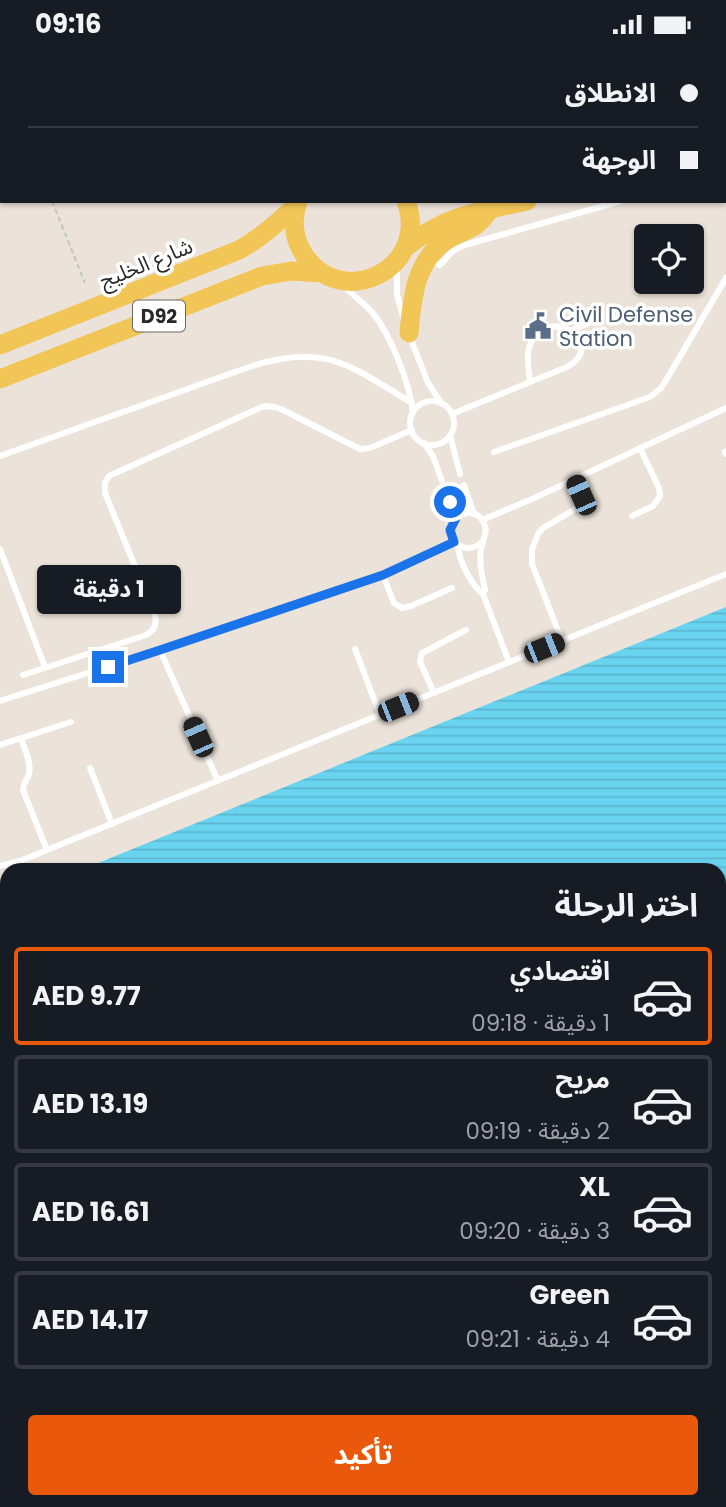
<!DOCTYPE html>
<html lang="ar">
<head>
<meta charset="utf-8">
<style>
  body { margin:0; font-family:Poppins,"Noto Sans Arabic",sans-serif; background:#20242c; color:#f1f3f6; direction:rtl; height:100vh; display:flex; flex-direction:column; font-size:26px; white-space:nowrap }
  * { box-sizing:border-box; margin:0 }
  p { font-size:23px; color:#9ea1a6 }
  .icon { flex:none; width:38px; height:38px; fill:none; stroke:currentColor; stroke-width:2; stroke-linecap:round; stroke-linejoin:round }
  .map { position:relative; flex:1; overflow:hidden; direction:ltr }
  .drawer { position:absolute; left:0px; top:814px; width:726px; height:646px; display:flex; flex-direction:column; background:#171b24; border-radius:21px 21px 0 0; box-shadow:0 2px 5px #0004; direction:rtl }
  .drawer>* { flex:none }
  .top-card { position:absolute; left:0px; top:0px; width:726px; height:154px; box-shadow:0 2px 5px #0004; direction:rtl; display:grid; align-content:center; height:154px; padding:0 28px; background:#171b24 }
  .tools { position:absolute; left:634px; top:175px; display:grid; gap:14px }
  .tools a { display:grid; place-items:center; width:70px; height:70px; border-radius:7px; background:#171b24; box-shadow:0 2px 5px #0004; font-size:35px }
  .end { position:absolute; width:32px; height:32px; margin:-16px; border:9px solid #1a73e8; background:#fff; box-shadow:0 0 0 4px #fff }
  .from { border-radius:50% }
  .bubble { position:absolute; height:49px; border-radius:7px; background:#171b24; box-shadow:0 2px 5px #0004; font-size:23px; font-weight:700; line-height:49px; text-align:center; direction:rtl }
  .car { position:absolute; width:21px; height:42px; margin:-21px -10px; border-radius:9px; box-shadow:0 0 5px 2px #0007; background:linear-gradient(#222 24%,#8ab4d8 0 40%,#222 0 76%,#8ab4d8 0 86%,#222 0) }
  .top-card b { display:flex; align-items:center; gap:24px; height:66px; font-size:26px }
  .top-card b+b { border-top:2px solid #363941 }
  .top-card i { width:18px; height:18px; background:#f1f3f6 }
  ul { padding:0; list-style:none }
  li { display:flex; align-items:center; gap:21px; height:98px; margin:0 14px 10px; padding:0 14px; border:4px solid #363941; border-radius:7px }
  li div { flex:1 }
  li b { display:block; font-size:26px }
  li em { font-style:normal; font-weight:700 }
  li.current { border-color:#ea580c }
  li>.icon { width:63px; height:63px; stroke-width:1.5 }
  h2 { padding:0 28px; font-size:32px; line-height:84px }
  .primary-button { display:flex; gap:14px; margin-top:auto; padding:14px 28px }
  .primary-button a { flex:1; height:80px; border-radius:7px; background:#ea580c; color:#fff; font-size:28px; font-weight:700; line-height:80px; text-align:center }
  .status { display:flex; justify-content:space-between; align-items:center; height:49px; padding:0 35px; background:#171b24; direction:ltr }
  .status svg { height:19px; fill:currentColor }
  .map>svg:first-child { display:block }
</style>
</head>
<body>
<div class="status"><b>09:16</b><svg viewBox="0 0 49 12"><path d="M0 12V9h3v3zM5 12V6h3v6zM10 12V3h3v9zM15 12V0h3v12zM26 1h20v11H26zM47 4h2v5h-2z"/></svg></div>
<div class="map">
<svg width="726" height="1458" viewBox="0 0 726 1458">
  <defs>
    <pattern id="water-rules" width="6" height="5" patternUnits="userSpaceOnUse" patternTransform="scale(1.75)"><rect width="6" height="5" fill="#69d3f0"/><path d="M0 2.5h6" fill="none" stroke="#5bb5ce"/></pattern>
  </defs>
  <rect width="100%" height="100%" fill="#ebe2d9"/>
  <path fill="url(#water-rules)" d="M 726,558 L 726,857 L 719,861 L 719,821 L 81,821 Z
    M 7,851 L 7,1224 L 0,1228 L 0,854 Z
    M 726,1138 L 726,1458 L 100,1458 L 111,1452 L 719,1452 L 719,1142 Z"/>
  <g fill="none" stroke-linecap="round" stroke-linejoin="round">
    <path stroke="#c3c3c3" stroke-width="2" stroke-dasharray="5 3.5" stroke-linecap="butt" d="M 0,47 L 2,46
      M 0,78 L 2,82
      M 52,152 L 85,234"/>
    <path stroke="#fff" stroke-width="6" d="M 247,0 L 248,2
      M 724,137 L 726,137
      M 429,210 L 440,216 L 454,201 L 465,196 L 621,152
      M 397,216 L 397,246 L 404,271
      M 344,237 C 353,246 363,254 372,263 C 391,286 410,335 413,364
      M 572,281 L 599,270
      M 410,288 L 428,334 L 442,355
      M410 374a22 22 0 1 1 44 0a22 22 0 1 1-44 0Z
      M 452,365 L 567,318 C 611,293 543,252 529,299 C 526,309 529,322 530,332
      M 450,386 L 460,425
      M 424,394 L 433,407 L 442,432
      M 494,403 L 650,348 L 661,339 L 668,328 L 726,229
      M 725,403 L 726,405
      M 0,407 L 249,318 C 325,293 349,316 412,354
      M 464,436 L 474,465
      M 446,443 L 456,469
      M 632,467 L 653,457 L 660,447 L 659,439 L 640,399
      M 482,471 L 532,450 L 726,359
      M 483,492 C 471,504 457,500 451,485 C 451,465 475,455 484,474 C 488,482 484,488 482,496 C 478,511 482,526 485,541 L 483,545 L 509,613
      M 458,496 C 458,511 472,537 483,545
      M 0,500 L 45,618
      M 383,526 L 394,554 L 402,559 L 411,557 L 452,539
      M 562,592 L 532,515 L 532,500 L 538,485 L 543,479 L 577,459 C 585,449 579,441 574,430
      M 355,600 L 380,666
      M 160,601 L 218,732
      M 23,626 L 146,586 C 154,582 157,575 155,566 L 105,444 L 105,434 L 109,427 L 264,357 L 275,358 L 281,360 L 360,400 L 370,399 L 412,381
      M 434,644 L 420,613 L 422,604 L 466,581
      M 0,652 L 160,601 L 383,526 L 454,493
      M 21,689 C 24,699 32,714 29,725 C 27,732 23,733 23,741 L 47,801
      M 0,696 L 71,673
      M 90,719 L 112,775
      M 0,817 L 20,812 L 726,525
      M 719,923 L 726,919
      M 719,997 L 726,994
      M 719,1074 L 726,1070
      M 0,1236 L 7,1233
      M 0,1283 L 7,1279
      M 0,1358 L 7,1355
      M 0,1424 L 7,1426
      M 0,1438 L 7,1435"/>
    <path stroke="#fff" stroke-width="12" d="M 101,0 L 102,2
      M 325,0 L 326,2
      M 634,0 L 634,2
      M 724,22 L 726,21
      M 0,124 L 2,123"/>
    <path stroke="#f2c557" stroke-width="19" d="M 268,0 L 269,2
      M 300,0 L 301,2
      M 724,65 L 726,65
      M 724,117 L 726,117
      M 298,152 C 292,170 293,188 303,204 C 340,264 431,220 406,152
      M 406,198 C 448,165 478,163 527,152
      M 409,284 C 412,250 415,211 447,191 C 456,185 467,182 476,176 C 482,172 486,165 491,160
      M 0,296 L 239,201 C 261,189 279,173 297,155
      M 0,330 L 262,227 L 291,222 L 322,224"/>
  </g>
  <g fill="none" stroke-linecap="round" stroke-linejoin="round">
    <path stroke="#1a73e8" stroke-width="9" d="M 108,618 L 160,601 L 383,526 L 454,493 L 450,481 L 456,469 L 450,453"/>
  </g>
  <defs>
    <symbol id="civic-bare" viewBox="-9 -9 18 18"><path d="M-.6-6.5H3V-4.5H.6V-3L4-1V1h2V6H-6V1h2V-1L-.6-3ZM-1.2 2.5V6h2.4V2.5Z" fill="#5c6f8a" stroke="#fff" stroke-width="2.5" paint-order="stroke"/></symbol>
  </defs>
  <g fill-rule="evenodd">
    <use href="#civic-bare" x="519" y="258" width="38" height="38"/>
  </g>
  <g text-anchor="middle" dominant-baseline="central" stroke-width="7" stroke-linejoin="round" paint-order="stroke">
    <rect fill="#fff" stroke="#686868" stroke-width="2" x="133" y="251.5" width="52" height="31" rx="5"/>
    <g font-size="19" font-weight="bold" fill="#282828">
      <text x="159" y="267">D92</text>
    </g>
    <g font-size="21" fill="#282828" stroke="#fff">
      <text transform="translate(146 214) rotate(-22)">شارع الخليج</text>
    </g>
    <g font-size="21" fill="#4e5e75" stroke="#fff" text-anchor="start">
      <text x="559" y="265">Civil Defense<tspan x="559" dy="24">Station</tspan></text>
    </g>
  </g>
</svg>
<div class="tools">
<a><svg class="icon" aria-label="locate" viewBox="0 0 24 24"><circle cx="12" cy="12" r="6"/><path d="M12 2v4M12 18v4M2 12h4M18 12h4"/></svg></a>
</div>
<i class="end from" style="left:450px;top:453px"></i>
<i class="end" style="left:108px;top:618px"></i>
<div class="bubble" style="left:37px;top:516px;width:144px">1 دقيقة</div>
<i class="car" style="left:581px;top:446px;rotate:336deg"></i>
<i class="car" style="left:544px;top:599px;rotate:68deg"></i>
<i class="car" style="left:398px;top:658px;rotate:68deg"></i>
<i class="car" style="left:198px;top:688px;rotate:336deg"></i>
<div class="top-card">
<b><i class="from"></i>الانطلاق</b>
<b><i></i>الوجهة</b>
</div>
<section class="drawer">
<h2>اختر الرحلة</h2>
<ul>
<li class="current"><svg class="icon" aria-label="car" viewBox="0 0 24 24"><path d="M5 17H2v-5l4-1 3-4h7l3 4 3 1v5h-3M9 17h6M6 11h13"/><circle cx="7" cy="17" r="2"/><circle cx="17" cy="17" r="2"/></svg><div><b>اقتصادي</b><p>1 دقيقة · 09:18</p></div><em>AED 9.77</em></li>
<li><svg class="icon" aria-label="car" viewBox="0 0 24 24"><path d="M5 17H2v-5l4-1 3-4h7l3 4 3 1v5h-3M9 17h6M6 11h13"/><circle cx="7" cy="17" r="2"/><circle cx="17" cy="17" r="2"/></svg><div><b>مريح</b><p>2 دقيقة · 09:19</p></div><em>AED 13.19</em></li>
<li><svg class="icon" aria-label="car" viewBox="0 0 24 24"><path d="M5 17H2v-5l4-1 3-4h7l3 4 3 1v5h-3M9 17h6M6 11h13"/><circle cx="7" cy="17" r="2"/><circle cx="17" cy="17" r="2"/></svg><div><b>XL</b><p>3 دقيقة · 09:20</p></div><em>AED 16.61</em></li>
<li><svg class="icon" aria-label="car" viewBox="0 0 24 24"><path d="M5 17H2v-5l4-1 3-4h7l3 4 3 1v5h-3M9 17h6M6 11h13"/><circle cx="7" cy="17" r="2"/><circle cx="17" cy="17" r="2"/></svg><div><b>Green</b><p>4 دقيقة · 09:21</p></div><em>AED 14.17</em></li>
</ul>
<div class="primary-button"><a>تأكيد</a></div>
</section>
</div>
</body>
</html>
